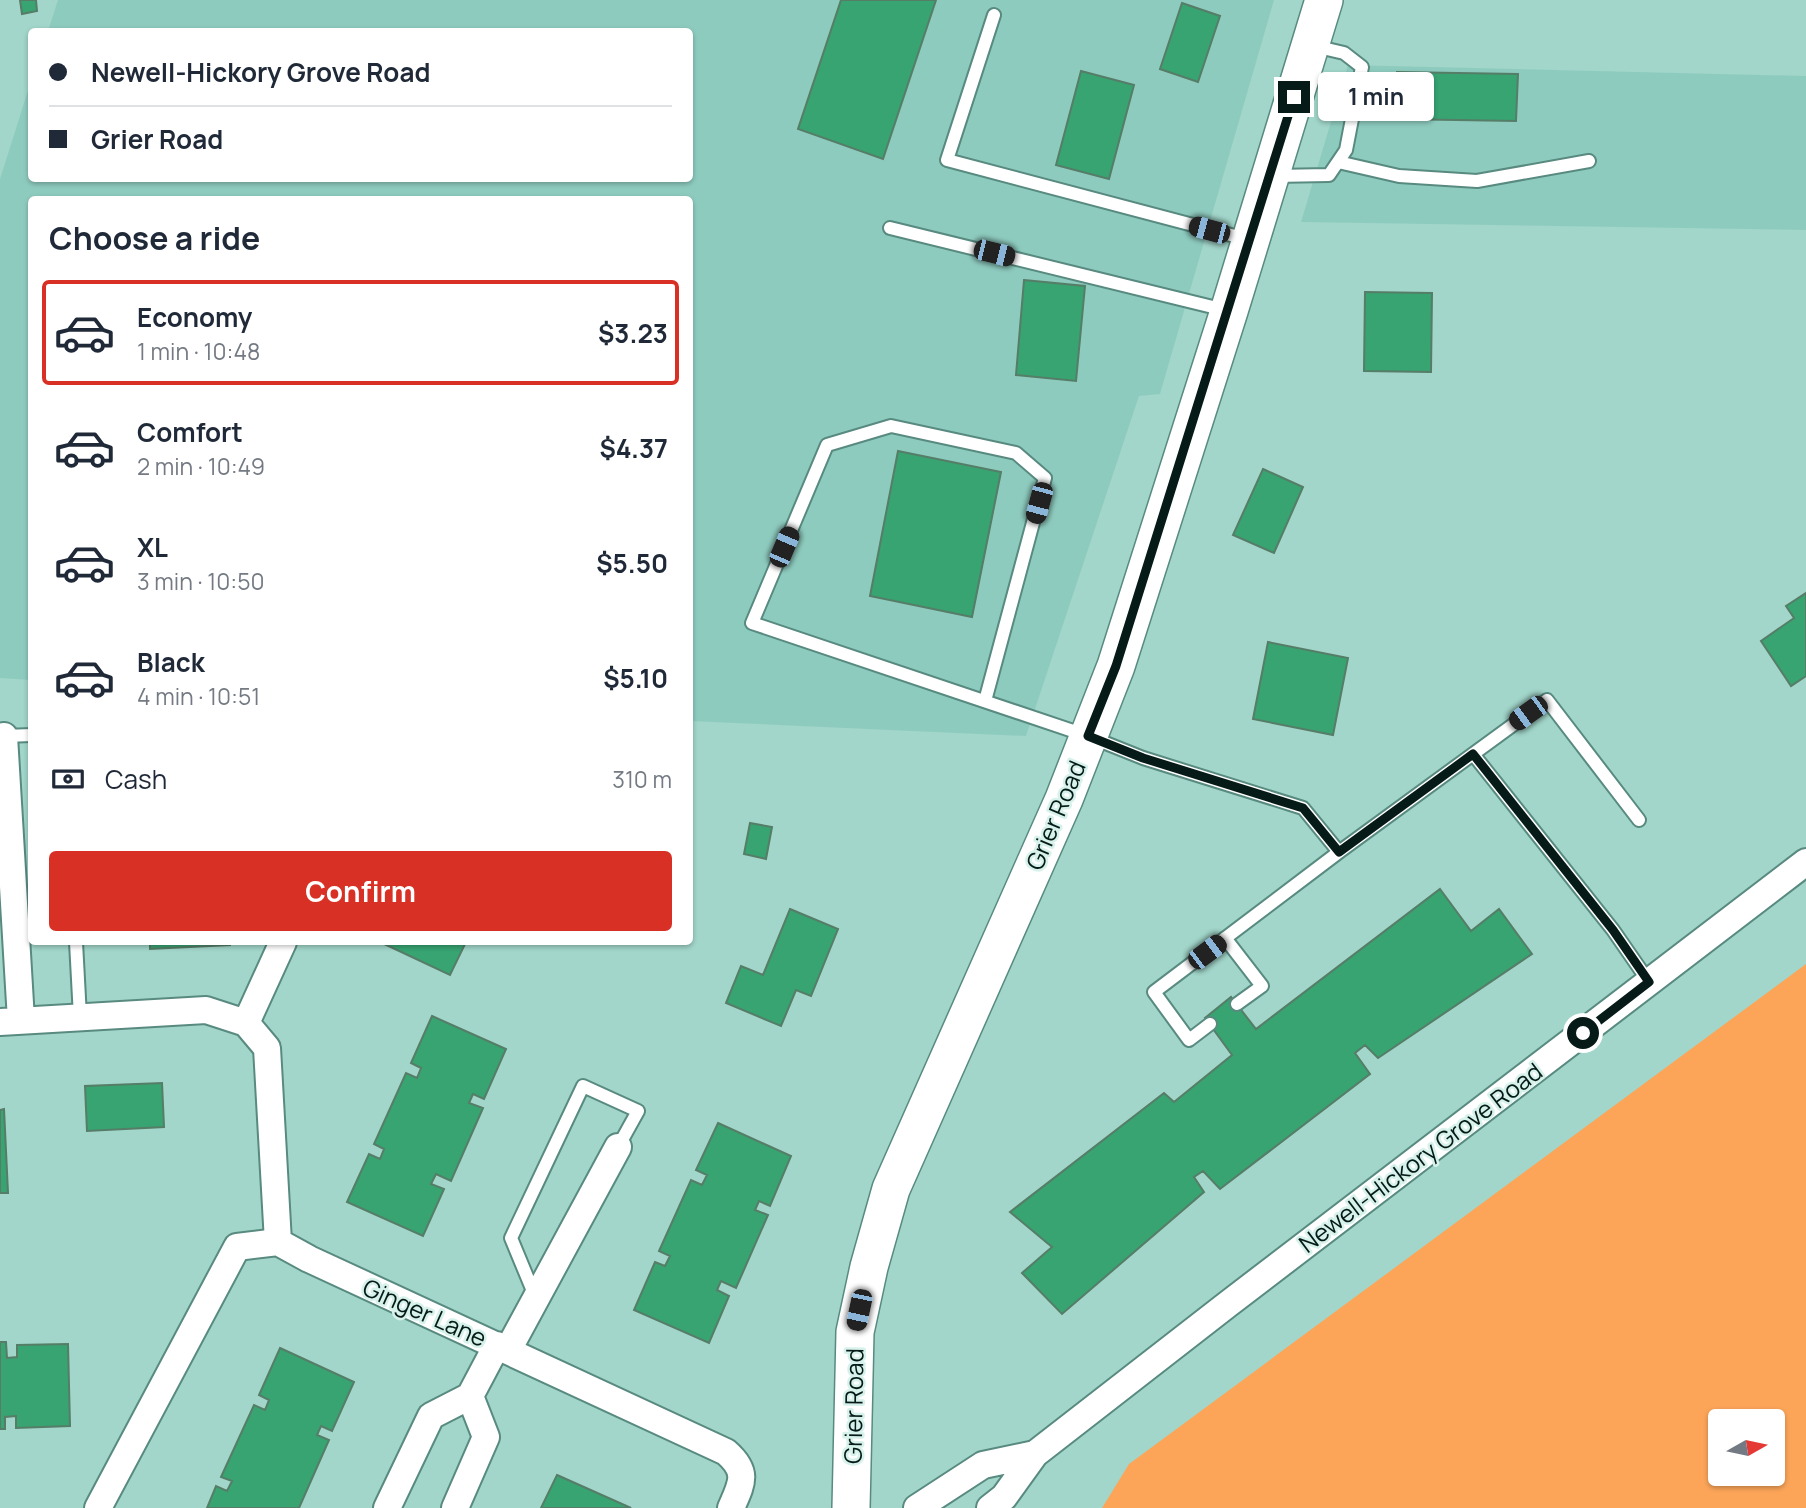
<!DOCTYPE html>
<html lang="en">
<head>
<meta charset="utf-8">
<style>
  body { margin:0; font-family:Manrope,sans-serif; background:#f6f6f7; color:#1f2937; height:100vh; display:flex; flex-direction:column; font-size:26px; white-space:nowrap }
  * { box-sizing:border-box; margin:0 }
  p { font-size:23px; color:#747a83 }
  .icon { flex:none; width:38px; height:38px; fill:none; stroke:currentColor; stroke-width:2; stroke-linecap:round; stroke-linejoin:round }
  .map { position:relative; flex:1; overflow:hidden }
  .details { position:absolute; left:28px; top:196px; width:665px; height:749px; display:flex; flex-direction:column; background:#fff; border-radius:7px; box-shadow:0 2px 5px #0004 }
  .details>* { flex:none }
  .top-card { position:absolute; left:28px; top:28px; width:665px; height:154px; border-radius:7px; box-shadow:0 2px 5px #0004; display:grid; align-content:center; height:154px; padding:0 21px; background:#fff }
  .needle { width:46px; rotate:81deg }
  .tools { position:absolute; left:1708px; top:1409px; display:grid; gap:14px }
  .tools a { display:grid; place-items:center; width:77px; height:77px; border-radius:7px; background:#fff; box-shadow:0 2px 5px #0004; font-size:35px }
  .end { position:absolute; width:32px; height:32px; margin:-16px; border:9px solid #061b17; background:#fff; box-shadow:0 0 0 4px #fff }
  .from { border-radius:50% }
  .bubble { position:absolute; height:49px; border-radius:7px; background:#fff; box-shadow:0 2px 5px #0004; font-size:23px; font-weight:700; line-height:49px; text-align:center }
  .car { position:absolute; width:21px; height:42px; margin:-21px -10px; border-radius:9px; box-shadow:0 0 5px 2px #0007; background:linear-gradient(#222 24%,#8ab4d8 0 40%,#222 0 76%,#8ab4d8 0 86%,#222 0) }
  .top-card b { display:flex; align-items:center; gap:24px; height:66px; font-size:26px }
  .top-card b+b { border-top:2px solid #e0e1e3 }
  .top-card i { width:18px; height:18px; background:#1f2937 }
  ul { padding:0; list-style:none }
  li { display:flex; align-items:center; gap:21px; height:105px; margin:0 14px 10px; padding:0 7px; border:4px solid transparent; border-radius:7px }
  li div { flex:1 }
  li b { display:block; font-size:26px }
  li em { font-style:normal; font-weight:700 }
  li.on { border-color:#d93025 }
  li>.icon { width:63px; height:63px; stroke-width:1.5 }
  h2 { padding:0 21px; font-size:32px; line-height:84px }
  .pay { display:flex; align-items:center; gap:18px; height:77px; padding:0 21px; font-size:26px }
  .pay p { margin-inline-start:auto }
  .action { display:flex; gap:14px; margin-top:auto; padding:14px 21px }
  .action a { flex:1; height:80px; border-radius:7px; background:#d93025; color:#fff; font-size:28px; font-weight:700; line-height:80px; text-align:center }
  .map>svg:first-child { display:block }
</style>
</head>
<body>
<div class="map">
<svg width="1806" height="1508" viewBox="0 0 1806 1508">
  <rect width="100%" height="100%" fill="#a2d6ca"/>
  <path fill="#8ecbbf" d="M 58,0 L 1274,0 L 1160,394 L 1139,396 L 1026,736 L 690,721 L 690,200 L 32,200 L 31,680 L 0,678 L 0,179 L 31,81 L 32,178 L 690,178 L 690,32 L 48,31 Z
    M 1348,65 L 1806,76 L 1806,230 L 1301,222 Z"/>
  <path fill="#fca559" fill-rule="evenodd" d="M 1806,964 L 1806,1508 L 1102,1508 L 1129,1464 ZM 1720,1421 L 1773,1421 L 1773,1474 L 1720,1474 Z"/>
  <path fill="#37a472" stroke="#557d67" stroke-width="2" d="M 20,0 L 36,0 L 37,11 L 22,14 Z
    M 841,0 L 936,0 L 883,159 L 798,129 Z
    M 1182,3 L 1220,16 L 1198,82 L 1160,69 Z
    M 1081,71 L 1134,85 L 1109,179 L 1056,165 Z
    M 1397,72 L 1518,74 L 1516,121 L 1396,119 Z
    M 1024,280 L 1085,286 L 1076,381 L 1016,375 Z
    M 1365,292 L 1432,293 L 1431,372 L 1364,371 Z
    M 898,451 L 1001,472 L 972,617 L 870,596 Z
    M 1263,469 L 1303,487 L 1274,553 L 1233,535 Z
    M 1806,593 L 1806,676 L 1791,686 L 1761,641 L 1794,618 L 1786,606 Z
    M 1268,642 L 1348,658 L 1333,735 L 1253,719 Z
    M 750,823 L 772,827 L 766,859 L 744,854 Z
    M 1440,889 L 1471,931 L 1499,909 L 1532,954 L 1378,1058 L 1365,1045 L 1355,1053 L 1370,1074 L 1220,1189 L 1203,1171 L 1194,1177 L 1204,1192 L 1062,1314 L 1022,1273 L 1052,1247 L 1010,1212 L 1164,1093 L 1174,1102 L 1232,1055 L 1205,1018 L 1231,997 L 1256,1029 Z
    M 790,909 L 838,929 L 811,996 L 796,990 L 781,1026 L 726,1003 L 741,966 L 763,975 Z
    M 150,942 L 230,942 L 230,945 L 150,949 Z
    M 380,942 L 466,942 L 450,975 Z
    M 432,1016 L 506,1049 L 484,1099 L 473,1094 L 469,1103 L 483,1108 L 451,1181 L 436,1174 L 431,1184 L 444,1189 L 423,1236 L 347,1202 L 369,1154 L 380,1159 L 384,1149 L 374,1144 L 406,1073 L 417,1078 L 421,1068 L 411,1063 Z
    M 162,1083 L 164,1127 L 87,1131 L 85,1086 Z
    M 4,1109 L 8,1193 L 0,1193 L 0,1110 Z
    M 718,1123 L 791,1156 L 770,1206 L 759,1201 L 755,1210 L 768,1215 L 736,1288 L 721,1281 L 717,1290 L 729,1296 L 709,1343 L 634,1310 L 655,1262 L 665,1266 L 670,1256 L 659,1251 L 691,1180 L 702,1185 L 707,1175 L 696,1170 Z
    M 0,1342 L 6,1342 L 7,1358 L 17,1357 L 17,1345 L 68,1344 L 70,1426 L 16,1428 L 16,1416 L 5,1417 L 5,1429 L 0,1429 Z
    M 280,1348 L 354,1382 L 332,1431 L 321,1426 L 317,1435 L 329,1440 L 299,1508 L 207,1508 L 216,1486 L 227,1491 L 232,1481 L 221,1477 L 254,1405 L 265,1410 L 269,1400 L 259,1395 Z
    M 557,1475 L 631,1508 L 541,1508 Z"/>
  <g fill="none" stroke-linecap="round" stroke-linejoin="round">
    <defs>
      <path id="lane" d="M 994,15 L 947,160 L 1246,239
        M 1338,162 L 1399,176 L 1477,181 L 1589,161
        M 1274,176 L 1329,175 L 1346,150 L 1362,67 L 1344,53 L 1314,46
        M 890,228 L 1225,310
        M 985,701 L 1045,478 L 1016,453 L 891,426 L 827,445 L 752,623 L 1088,736 L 1143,758 L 1303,808 L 1339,852 L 1154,992 L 1189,1040 L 1210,1024
        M 4,736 L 32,735
        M 1473,754 L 1613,930 L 1649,982
        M 1339,852 L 1547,700 L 1639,820
        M 1225,938 L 1262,986 L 1237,1004
        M 76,942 L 80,1017
        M 535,1296 L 511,1238 L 583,1086 L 638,1111 L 618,1147"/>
      <path id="street" d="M 4,736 L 21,1020
        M 0,1022 L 206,1010 L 246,1023 L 267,1048 L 278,1242 L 309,1259 L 726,1452 C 749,1472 742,1483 731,1508
        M 246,1023 L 283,942
        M 508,1350 L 618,1147
        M 98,1508 L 237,1247 L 278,1242
        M 387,1508 L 431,1416 L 470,1396 L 497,1345
        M 455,1508 L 486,1437 L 470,1396
        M 917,1508 L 983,1465 L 1035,1454
        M 990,1508 L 1004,1497 L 1035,1454 L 1228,1304 L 1806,862"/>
      <path id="secondary" d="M 851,1508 L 855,1332 L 869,1267 L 891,1189 L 1064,799 L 1116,666 L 1229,311 L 1324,0"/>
    </defs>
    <use href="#lane" stroke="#588a80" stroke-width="16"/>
    <use href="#street" stroke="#588a80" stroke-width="30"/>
    <use href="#secondary" stroke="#588a80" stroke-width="40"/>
    <use href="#lane" stroke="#fff" stroke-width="12"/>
    <use href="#street" stroke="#fff" stroke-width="26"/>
    <use href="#secondary" stroke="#fff" stroke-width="37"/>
  </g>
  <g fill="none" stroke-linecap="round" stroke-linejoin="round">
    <path stroke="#061b17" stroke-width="9" d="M 1294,97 L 1116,666 L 1088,736 L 1143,758 L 1303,808 L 1339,852 L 1473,754 L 1613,930 L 1649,982 L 1583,1033"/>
  </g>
  <g text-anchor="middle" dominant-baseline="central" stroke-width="5" stroke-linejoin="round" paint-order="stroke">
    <g font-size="24" fill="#061b17" stroke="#d7f1eb">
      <text transform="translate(1055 815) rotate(-67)">Grier Road</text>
      <text transform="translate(1420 1157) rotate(-37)">Newell-Hickory Grove Road</text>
      <text transform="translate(425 1312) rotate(24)">Ginger Lane</text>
      <text transform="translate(853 1406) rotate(-89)">Grier Road</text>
    </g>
  </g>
</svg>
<div class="tools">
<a><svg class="needle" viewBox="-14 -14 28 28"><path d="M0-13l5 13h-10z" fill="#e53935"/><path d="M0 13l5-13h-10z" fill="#747a83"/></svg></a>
</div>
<i class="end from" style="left:1583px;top:1033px"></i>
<i class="end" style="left:1294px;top:97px"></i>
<div class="bubble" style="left:1318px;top:72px;width:116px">1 min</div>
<i class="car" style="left:1209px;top:230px;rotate:285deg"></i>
<i class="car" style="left:994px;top:253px;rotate:104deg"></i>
<i class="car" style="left:1039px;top:503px;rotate:195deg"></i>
<i class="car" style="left:784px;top:547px;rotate:23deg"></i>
<i class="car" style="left:1528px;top:713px;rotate:234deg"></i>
<i class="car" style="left:1207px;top:952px;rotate:53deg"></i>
<i class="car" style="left:859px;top:1310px;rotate:192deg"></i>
<div class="top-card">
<b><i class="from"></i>Newell-Hickory Grove Road</b>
<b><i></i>Grier Road</b>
</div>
<section class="details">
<h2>Choose a ride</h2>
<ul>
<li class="on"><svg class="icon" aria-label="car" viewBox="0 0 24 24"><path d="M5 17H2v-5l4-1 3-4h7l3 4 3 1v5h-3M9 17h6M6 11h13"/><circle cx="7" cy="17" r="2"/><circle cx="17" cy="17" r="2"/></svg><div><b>Economy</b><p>1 min · 10:48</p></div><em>$3.23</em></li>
<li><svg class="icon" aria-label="car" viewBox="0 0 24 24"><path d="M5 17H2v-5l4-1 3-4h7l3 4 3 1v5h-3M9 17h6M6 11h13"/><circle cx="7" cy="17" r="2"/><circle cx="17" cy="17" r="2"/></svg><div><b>Comfort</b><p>2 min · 10:49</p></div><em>$4.37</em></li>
<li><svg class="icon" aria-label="car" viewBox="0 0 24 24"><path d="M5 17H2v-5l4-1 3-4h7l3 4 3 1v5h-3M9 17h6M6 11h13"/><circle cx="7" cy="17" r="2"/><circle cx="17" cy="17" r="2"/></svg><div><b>XL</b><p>3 min · 10:50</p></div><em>$5.50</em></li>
<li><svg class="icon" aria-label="car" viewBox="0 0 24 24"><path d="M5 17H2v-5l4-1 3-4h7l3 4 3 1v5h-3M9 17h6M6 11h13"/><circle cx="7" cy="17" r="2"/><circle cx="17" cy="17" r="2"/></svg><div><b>Black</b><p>4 min · 10:51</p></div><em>$5.10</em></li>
</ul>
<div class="pay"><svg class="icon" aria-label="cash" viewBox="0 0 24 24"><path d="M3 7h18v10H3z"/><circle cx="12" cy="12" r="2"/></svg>Cash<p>310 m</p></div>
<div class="action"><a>Confirm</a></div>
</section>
</div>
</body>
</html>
